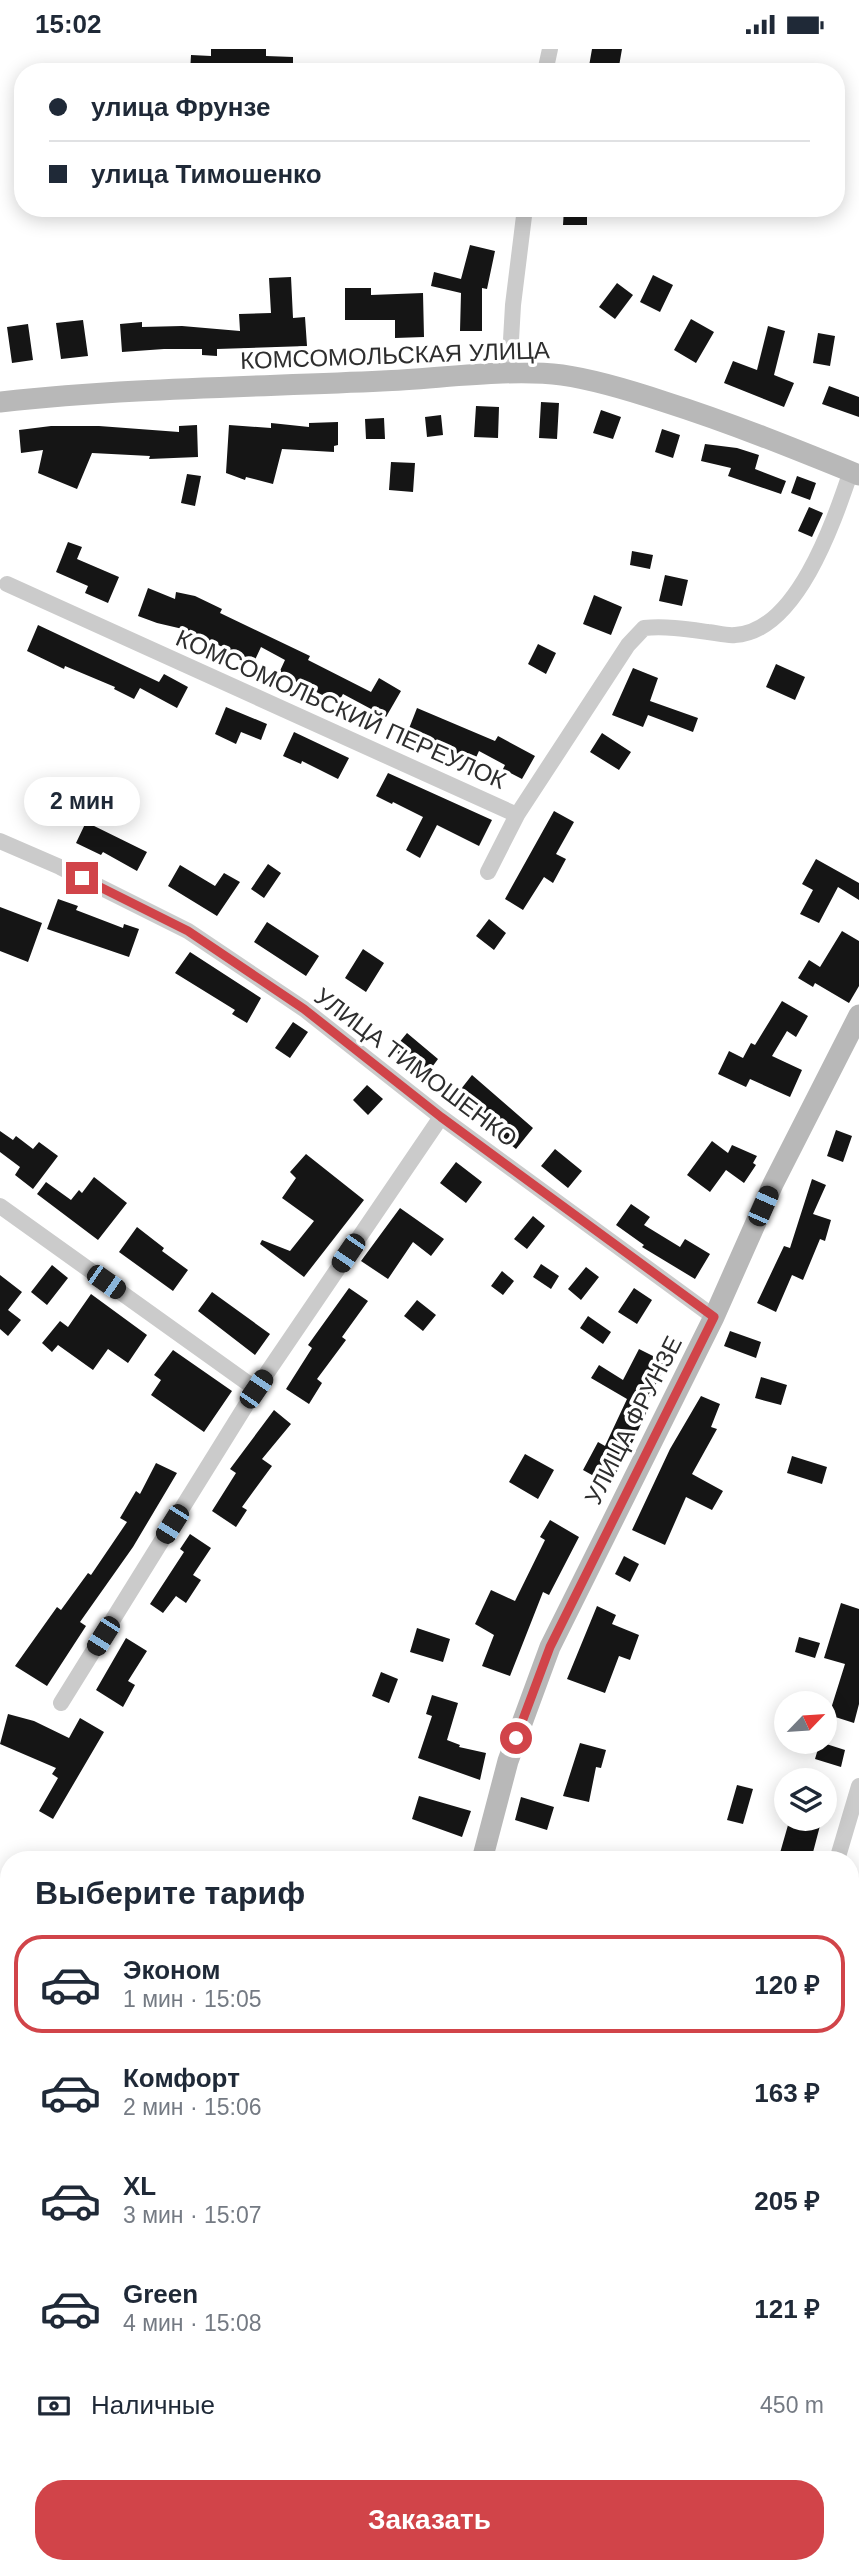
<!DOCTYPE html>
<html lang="ru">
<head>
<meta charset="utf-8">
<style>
  body { margin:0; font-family:Helvetica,sans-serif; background:#f6f6f7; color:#1f2937; height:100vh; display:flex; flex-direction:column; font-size:26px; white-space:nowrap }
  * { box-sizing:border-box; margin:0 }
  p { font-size:23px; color:#747a83 }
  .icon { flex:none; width:38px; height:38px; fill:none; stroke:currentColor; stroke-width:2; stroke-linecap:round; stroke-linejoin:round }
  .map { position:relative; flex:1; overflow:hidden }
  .sheet { position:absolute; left:0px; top:1802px; width:859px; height:723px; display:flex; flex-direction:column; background:#fff; border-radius:28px 28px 0 0; box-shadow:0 4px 18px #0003 }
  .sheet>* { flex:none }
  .guide { position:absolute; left:14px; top:14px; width:831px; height:154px; border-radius:28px; box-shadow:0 4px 18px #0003; display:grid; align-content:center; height:154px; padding:0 35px; background:#fff }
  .needle { width:46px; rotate:65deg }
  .buttons { position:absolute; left:774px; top:1642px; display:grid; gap:14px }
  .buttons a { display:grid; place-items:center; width:63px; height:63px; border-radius:50%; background:#fff; box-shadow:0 4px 18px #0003; font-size:35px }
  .end { position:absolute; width:32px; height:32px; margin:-16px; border:9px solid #d14449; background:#fff; box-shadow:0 0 0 4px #fff }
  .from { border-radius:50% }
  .bubble { position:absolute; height:49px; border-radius:24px; background:#fff; box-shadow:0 4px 18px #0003; font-size:23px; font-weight:800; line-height:49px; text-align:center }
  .car { position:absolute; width:21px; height:42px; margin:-21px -10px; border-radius:9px; box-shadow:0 0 5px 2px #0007; background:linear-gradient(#222 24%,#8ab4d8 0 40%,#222 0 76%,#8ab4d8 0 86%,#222 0) }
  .guide b { display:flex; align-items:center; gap:24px; height:66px; font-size:26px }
  .guide b+b { border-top:2px solid #e0e1e3 }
  .guide i { width:18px; height:18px; background:#1f2937 }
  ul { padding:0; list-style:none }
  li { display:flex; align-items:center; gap:21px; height:98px; margin:0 14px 10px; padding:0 21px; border:4px solid transparent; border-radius:28px }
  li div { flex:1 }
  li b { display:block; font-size:26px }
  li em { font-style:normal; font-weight:800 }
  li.current { border-color:#d14449 }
  li>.icon { width:63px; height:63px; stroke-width:1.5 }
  h2 { padding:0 35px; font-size:32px; line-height:84px }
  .pay { display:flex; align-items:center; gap:18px; height:77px; padding:0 35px; font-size:26px }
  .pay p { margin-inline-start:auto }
  .cta { display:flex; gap:14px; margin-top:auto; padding:14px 35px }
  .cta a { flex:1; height:80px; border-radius:28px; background:#d14449; color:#fff; font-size:28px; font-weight:800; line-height:80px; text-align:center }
  .status { display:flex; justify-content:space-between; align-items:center; height:49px; padding:0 35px; background:#fff; direction:ltr }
  .status svg { height:19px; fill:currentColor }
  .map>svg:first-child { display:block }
</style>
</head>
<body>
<div class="status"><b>15:02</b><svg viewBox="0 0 49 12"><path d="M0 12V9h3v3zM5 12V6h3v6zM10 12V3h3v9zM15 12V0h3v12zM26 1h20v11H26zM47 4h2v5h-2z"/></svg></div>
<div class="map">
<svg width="859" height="2524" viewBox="0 0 859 2524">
  <rect width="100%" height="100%" fill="#fff"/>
  <path fill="#151515" d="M 211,0 L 266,0 L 266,7 L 293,8 L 293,23 L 190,23 L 191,6 L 211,7 Z
    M 592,0 L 622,0 L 618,23 L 588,23 Z
    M 564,159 L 587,159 L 587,176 L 563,176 Z
    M 470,196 L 495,202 L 487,240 L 482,239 L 482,282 L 460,282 L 461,244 L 431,237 L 434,223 L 461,230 Z
    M 653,226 L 673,236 L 660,263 L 640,253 Z
    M 291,228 L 293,269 L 305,268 L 307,297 L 217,300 L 217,307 L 202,306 L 202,300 L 164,300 L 122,303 L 120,275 L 142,273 L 142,278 L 182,277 L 240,282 L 239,265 L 271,264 L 269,229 Z
    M 617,234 L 633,246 L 615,270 L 599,258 Z
    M 345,239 L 371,239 L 371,246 L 423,244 L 424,288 L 395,289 L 395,271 L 345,271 Z
    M 691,270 L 714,283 L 696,314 L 674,301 Z
    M 83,271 L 88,307 L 61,310 L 56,274 Z
    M 28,275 L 33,311 L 12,314 L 7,278 Z
    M 768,277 L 785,282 L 774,326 L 794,334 L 784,358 L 724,334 L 733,312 L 757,321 Z
    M 818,284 L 835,287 L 830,317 L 813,314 Z
    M 829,337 L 859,348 L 859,368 L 822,355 Z
    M 541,353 L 559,354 L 557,390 L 539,389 Z
    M 476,357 L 499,358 L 498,389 L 474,388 Z
    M 601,361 L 621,368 L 613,390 L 593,384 Z
    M 441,366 L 443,386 L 427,388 L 425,368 Z
    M 384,369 L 385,390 L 366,390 L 365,370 Z
    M 338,373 L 338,396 L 334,397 L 334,403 L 282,400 L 273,435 L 246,428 L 245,431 L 226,424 L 229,376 L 271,379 L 271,374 L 309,378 L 309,374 Z
    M 197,376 L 198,408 L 149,410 L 150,407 L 92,404 L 77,440 L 38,424 L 43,401 L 21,404 L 19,381 L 51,377 L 99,377 L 179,383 L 179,377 Z
    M 662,380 L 680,386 L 673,409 L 655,403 Z
    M 705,395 L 737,399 L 759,406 L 755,420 L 786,432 L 781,445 L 728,427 L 731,419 L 701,412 Z
    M 391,413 L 415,414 L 413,443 L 389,441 Z
    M 187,425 L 201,427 L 195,457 L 181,454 Z
    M 797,427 L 816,434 L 810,451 L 791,444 Z
    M 809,458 L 823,464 L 812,488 L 798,482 Z
    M 68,493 L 82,498 L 77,510 L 119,528 L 108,554 L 85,544 L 88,537 L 56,523 Z
    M 632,502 L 653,506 L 650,520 L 630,516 Z
    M 665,526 L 688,531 L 682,557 L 659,552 Z
    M 148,539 L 175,550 L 176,543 L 195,547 L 222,560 L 220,564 L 310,607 L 308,611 L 371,643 L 379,629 L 401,642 L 386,668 L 343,645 L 338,654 L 279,624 L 285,611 L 261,598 L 254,613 L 187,581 L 157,574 L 138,567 Z
    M 594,546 L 622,558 L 611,586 L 583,575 Z
    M 38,576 L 159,633 L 164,625 L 188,638 L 177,659 L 140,639 L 134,650 L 114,640 L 115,638 L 65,617 L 64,620 L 27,602 Z
    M 538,595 L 556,604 L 546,625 L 528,615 Z
    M 776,615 L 805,628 L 795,651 L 766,638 Z
    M 633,619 L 658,629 L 650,652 L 698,669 L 693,683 L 648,666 L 643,678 L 612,666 Z
    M 226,658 L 267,675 L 261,691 L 241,683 L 236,695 L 215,685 Z
    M 417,659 L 495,692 L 498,687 L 535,707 L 522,730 L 503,720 L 505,716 L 479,702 L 474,713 L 436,695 L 437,693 L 408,682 Z
    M 294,683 L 349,709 L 338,730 L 302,712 L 301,715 L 283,707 Z
    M 602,684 L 631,703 L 619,721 L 590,703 Z
    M 388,724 L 492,771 L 479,797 L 437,776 L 420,809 L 406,801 L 423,768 L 393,753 L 392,755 L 376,747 Z
    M 37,738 L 90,757 L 78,775 L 30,758 Z
    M 554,762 L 574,773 L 556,805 L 566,810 L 553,834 L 544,828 L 523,861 L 505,850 Z
    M 86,773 L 147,803 L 137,822 L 103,803 L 101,806 L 76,794 Z
    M 816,810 L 859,834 L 859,851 L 838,838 L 819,874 L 800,865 L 813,841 L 802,835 Z
    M 268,815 L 281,824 L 264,849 L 251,840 Z
    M 180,816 L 215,837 L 224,824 L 240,833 L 217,867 L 168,837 Z
    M 58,850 L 78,857 L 76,861 L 123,879 L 124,875 L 139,880 L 129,908 L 47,880 Z
    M 0,858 L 42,874 L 28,913 L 0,902 Z
    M 489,870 L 506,884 L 494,901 L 476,887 Z
    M 267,873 L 319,907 L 306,927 L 254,893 Z
    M 842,882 L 859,892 L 859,937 L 849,954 L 815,934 L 813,938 L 798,929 L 809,911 L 820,918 Z
    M 363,900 L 384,914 L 366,943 L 345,929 Z
    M 190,903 L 261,949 L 247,974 L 232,965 L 235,961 L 175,924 Z
    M 782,952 L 808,967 L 796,988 L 787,982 L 772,1007 L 802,1021 L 790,1048 L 750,1030 L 746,1038 L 718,1025 L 729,1002 L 743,1009 L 751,994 L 755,996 Z
    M 293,973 L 308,983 L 290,1009 L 275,999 Z
    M 407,984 L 438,1010 L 427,1025 L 393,1001 Z
    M 472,1026 L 533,1079 L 516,1100 L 454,1049 Z
    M 367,1036 L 383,1050 L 368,1066 L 353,1051 Z
    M 836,1081 L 852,1087 L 843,1113 L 827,1107 Z
    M 0,1082 L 13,1091 L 16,1087 L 33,1100 L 39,1093 L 58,1107 L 33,1140 L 15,1126 L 20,1118 L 0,1103 Z
    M 712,1092 L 728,1104 L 732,1096 L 757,1107 L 753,1114 L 756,1116 L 744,1134 L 726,1121 L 710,1143 L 687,1126 Z
    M 555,1100 L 582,1122 L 568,1139 L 541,1117 Z
    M 306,1105 L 364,1151 L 304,1228 L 260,1195 L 262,1191 L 290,1202 L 314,1172 L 282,1149 L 296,1129 L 290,1123 Z
    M 456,1113 L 482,1133 L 466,1154 L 440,1134 Z
    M 94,1128 L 127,1154 L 98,1191 L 37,1145 L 46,1133 L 71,1151 L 79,1141 L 82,1144 Z
    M 812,1130 L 826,1136 L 813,1165 L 831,1171 L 825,1192 L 820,1190 L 803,1231 L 792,1226 L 776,1263 L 757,1254 L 784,1197 L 790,1199 Z
    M 631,1155 L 650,1168 L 644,1176 L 680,1198 L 685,1190 L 710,1205 L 695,1230 L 642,1198 L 644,1196 L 616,1176 Z
    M 400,1159 L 444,1190 L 431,1207 L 413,1193 L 388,1230 L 361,1212 Z
    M 533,1167 L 545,1177 L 527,1200 L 514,1190 Z
    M 137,1178 L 164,1199 L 162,1202 L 188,1221 L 173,1242 L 119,1203 Z
    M 541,1215 L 559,1227 L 551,1240 L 533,1228 Z
    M 52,1216 L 68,1229 L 47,1256 L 31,1243 Z
    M 586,1218 L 599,1228 L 581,1251 L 568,1240 Z
    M 502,1222 L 514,1232 L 503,1246 L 491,1237 Z
    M 0,1226 L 22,1243 L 8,1261 L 21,1271 L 8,1287 L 0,1280 Z
    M 349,1239 L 368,1252 L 342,1288 L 346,1291 L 317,1330 L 322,1334 L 309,1355 L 286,1340 L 312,1299 L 308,1296 Z
    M 634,1239 L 652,1251 L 637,1275 L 618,1263 Z
    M 212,1243 L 270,1285 L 255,1306 L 198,1262 Z
    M 91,1245 L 147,1286 L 128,1314 L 108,1300 L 93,1321 L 58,1296 L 52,1303 L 42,1294 L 60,1272 L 68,1278 Z
    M 417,1251 L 436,1266 L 423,1282 L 404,1267 Z
    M 588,1267 L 611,1283 L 603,1295 L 580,1279 Z
    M 730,1282 L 761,1293 L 756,1309 L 724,1297 Z
    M 639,1300 L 667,1314 L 645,1356 L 649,1358 L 633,1392 L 610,1436 L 583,1421 L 598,1393 L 605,1397 L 627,1350 L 591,1329 L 599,1316 L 623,1331 Z
    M 173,1301 L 232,1342 L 204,1383 L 151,1346 L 161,1331 L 154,1326 Z
    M 761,1328 L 787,1336 L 781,1356 L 755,1349 Z
    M 701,1347 L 720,1355 L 711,1378 L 717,1380 L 692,1425 L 723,1442 L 712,1461 L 686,1448 L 665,1496 L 632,1481 L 670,1400 Z
    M 274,1361 L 291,1375 L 262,1410 L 272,1417 L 242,1458 L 247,1461 L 236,1478 L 212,1462 L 236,1424 L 230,1420 Z
    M 525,1405 L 554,1421 L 538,1450 L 509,1433 Z
    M 792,1407 L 827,1418 L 822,1435 L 787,1424 Z
    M 156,1414 L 177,1424 L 133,1498 L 80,1573 L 86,1577 L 47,1637 L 15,1617 L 57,1558 L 61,1561 L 88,1524 L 91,1526 L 127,1473 L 120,1469 L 136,1442 L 140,1445 Z
    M 550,1471 L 579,1488 L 549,1546 L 543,1543 L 510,1627 L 482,1617 L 494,1586 L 475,1575 L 491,1541 L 515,1552 L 545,1491 L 540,1488 Z
    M 190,1485 L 211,1499 L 193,1526 L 201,1531 L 186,1554 L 176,1547 L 163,1564 L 150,1555 L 184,1503 L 180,1500 Z
    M 624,1507 L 639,1515 L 630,1533 L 615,1525 Z
    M 841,1554 L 859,1560 L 859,1655 L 854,1674 L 829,1666 L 845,1615 L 824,1609 Z
    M 597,1557 L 616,1566 L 612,1575 L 639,1586 L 630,1611 L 619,1607 L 605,1644 L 567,1630 Z
    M 417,1579 L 450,1590 L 443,1613 L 410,1603 Z
    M 799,1588 L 820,1594 L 815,1609 L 795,1603 Z
    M 126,1589 L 147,1602 L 128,1632 L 135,1636 L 123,1658 L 96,1641 Z
    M 381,1623 L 398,1630 L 389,1654 L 372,1647 Z
    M 432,1646 L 458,1654 L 447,1691 L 460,1696 L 459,1698 L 486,1704 L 480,1731 L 418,1709 L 432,1667 L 426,1665 Z
    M 8,1665 L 34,1672 L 69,1689 L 80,1669 L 104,1683 L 53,1770 L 39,1762 L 58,1729 L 52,1725 L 56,1719 L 0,1695 Z
    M 820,1693 L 845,1701 L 841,1718 L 815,1710 Z
    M 580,1694 L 606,1701 L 601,1719 L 596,1718 L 589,1753 L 563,1747 Z
    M 737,1736 L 753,1740 L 743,1775 L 727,1771 Z
    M 419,1747 L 471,1762 L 462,1788 L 412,1770 Z
    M 521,1748 L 554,1758 L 547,1781 L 515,1771 Z
    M 790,1769 L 822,1769 L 811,1811 L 778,1811 Z"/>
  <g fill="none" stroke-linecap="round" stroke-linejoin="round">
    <path stroke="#cbcbcb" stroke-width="16" d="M 545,23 L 550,0
      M 509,326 L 513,256 L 525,159
      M 7,535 L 517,766 L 628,596 L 644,579 C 666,577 686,580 708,583 C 717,584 727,587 735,586 C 797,583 834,472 851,422
      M 0,792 L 60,818 L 188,882 L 304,960 L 441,1068 L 714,1268
      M 488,823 L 517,766
      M 0,1157 L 256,1340
      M 61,1654 L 256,1340 L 441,1068
      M 837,1811 L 859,1737
      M 0,1870 L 9,1876
      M 850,2347 L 859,2352
      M 850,2482 L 855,2480 L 859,2473
      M 613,2524 L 615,2516"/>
    <path stroke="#b8b8b8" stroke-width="21" d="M 0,353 C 127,339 254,338 382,332 C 437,330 509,319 562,326 C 597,331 632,342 665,353 C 731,374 795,400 859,426
      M 482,1811 L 508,1712 L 550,1598 L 714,1268 L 773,1135 L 859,966
      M 241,2524 L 244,2516"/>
  </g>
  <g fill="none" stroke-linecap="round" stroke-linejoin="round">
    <path stroke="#d14449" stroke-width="9" d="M 82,829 L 188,882 L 304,960 L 441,1068 L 714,1268 L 550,1598 L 516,1689"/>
  </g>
  <g text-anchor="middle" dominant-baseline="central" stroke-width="7" stroke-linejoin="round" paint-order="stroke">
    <g font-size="24" fill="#2e2e2e" stroke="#fff">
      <text transform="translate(395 306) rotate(-2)">КОМСОМОЛЬСКАЯ УЛИЦА</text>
      <text transform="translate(341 660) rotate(24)">КОМСОМОЛЬСКИЙ ПЕРЕУЛОК</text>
      <text transform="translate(416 1018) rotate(37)">УЛИЦА ТИМОШЕНКО</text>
      <text transform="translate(633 1371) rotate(-63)">УЛИЦА ФРУНЗЕ</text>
    </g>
  </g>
</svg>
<div class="buttons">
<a><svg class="needle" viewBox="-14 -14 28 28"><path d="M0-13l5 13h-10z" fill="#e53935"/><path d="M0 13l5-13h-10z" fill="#747a83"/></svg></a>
<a><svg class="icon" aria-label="layers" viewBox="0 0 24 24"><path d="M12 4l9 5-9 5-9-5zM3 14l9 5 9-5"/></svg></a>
</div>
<i class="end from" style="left:516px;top:1689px"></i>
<i class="end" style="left:82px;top:829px"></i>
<div class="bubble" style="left:24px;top:728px;width:116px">2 мин</div>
<i class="car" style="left:763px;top:1157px;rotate:24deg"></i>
<i class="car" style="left:348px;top:1204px;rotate:214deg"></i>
<i class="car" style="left:106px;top:1233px;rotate:125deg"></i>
<i class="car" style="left:256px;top:1340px;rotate:34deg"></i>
<i class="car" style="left:172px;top:1475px;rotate:212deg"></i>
<i class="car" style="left:103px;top:1587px;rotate:212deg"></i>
<div class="guide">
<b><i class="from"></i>улица Фрунзе</b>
<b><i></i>улица Тимошенко</b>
</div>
<section class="sheet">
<h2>Выберите тариф</h2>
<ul>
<li class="current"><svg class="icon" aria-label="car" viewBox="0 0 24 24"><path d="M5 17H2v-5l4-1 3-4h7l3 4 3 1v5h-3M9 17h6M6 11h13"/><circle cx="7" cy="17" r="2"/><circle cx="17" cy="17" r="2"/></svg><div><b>Эконом</b><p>1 мин · 15:05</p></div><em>120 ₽</em></li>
<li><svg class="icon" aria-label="car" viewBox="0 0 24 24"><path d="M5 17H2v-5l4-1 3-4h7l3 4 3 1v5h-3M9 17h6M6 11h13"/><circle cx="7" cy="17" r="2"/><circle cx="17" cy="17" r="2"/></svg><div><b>Комфорт</b><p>2 мин · 15:06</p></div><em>163 ₽</em></li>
<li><svg class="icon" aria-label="car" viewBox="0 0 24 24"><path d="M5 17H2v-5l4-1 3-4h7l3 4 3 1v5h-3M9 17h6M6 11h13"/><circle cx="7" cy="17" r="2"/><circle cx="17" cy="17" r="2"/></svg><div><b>XL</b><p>3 мин · 15:07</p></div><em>205 ₽</em></li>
<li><svg class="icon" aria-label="car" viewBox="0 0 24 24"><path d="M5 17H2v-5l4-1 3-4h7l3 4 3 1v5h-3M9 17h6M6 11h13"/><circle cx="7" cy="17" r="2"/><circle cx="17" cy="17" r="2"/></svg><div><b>Green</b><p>4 мин · 15:08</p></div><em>121 ₽</em></li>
</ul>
<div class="pay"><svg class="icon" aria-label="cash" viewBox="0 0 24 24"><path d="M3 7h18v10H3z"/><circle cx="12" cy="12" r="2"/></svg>Наличные<p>450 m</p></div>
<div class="cta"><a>Заказать</a></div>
</section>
</div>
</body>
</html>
